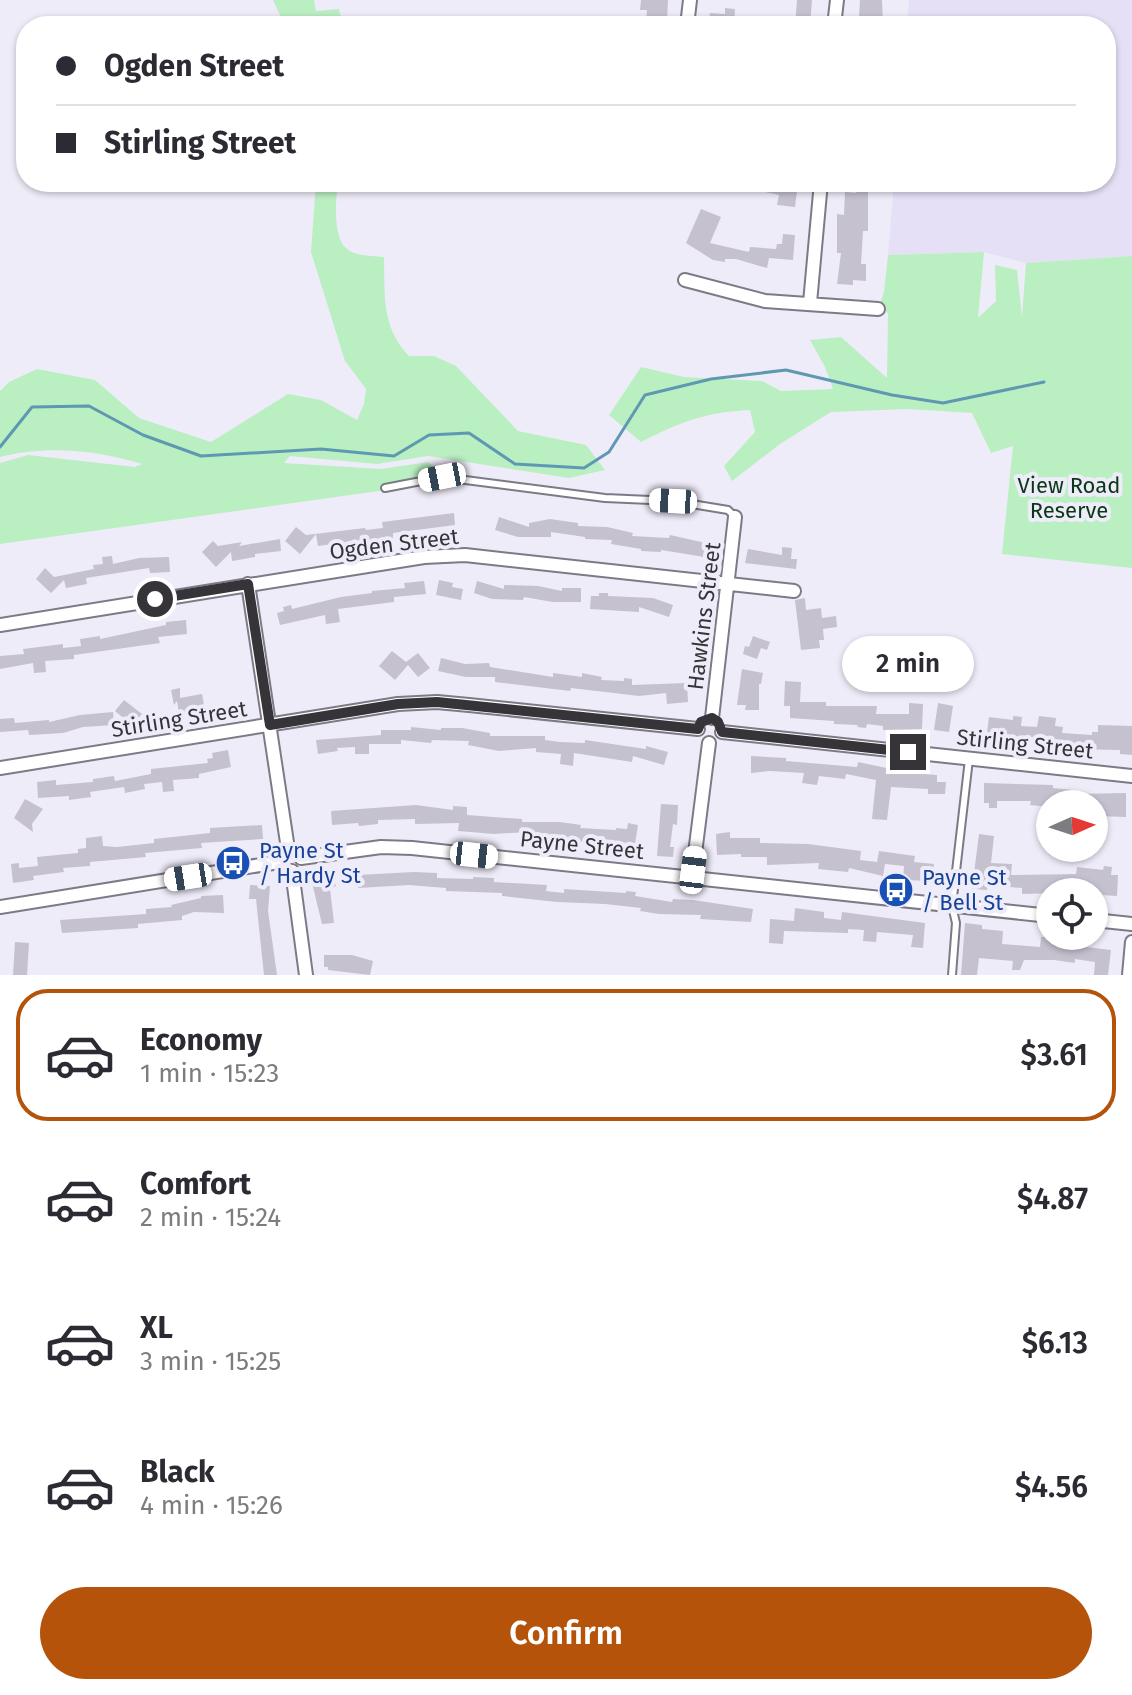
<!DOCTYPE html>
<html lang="en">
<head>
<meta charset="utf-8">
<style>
  body { margin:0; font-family:"Fira Sans",sans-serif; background:#f2f2f3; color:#2b2b33; height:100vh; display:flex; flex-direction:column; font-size:30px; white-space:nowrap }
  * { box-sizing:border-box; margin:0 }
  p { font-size:26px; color:#7c7c81 }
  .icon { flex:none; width:44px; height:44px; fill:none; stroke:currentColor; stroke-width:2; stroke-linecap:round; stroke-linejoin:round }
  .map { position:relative; height:975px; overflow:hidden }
  .details { display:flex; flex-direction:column; background:#fff; flex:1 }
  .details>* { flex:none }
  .hud { position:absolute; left:16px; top:16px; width:1100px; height:176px; border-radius:32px; box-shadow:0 2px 6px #0004; display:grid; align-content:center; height:176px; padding:0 40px; background:#fff }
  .needle { width:52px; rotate:87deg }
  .controls { position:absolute; left:1036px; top:790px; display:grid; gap:16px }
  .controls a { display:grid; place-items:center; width:72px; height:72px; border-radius:50%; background:#fff; box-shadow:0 2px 6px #0004; font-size:40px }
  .end { position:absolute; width:36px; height:36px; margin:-18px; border:10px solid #363439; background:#fff; box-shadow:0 0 0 4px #fff }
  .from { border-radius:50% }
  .bubble { position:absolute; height:56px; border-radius:28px; background:#fff; box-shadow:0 2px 6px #0004; font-size:26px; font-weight:600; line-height:56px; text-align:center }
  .car { position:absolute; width:24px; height:48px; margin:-24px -12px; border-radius:10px; box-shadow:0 0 6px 2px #0007; background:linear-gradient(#fff 24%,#345 0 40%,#fff 0 76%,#345 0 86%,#fff 0) }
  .hud b { display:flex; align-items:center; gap:28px; height:76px; font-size:30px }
  .hud b+b { border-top:2px solid #e1e1e2 }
  .hud i { width:20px; height:20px; background:#2b2b33 }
  ul { padding:14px 0 0; list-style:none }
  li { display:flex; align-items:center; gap:24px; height:132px; margin:0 16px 12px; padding:0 24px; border:4px solid transparent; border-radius:32px }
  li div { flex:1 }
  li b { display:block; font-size:30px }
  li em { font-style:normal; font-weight:600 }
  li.on { border-color:#b45309 }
  li>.icon { width:72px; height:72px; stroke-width:1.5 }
  .primary-button { display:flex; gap:16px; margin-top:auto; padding:16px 40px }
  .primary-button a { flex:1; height:92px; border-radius:48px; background:#b45309; color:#fff; font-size:32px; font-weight:600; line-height:92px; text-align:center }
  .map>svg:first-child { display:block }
</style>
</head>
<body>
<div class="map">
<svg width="1132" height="975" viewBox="0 0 1132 975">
  <rect width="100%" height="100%" fill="#efecf9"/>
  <path fill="#e6e0f6" d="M 909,0 L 1132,0 L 1132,256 L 1026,263 L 984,252 L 888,255 L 894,182 L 1106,182 L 1106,26 L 907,26 Z"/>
  <path fill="#baefc2" d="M 273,0 L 314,0 L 316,11 L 339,9 L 343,26 L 285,26 Z
    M 316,182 L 338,182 C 336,198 332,238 347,249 C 355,256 373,256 384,257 C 385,295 381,327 409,356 L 434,356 L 456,366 L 518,431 L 586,445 L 605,470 L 569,478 L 428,456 L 377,464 L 290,456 L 284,463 L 381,469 L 428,462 L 450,481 L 0,544 L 0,463 L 28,455 L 135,467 L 142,464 C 97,450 46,445 0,457 L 0,391 L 9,382 L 37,369 L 95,380 L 139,418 L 211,442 L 288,394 L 321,400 L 357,420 L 364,404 L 366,389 L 345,361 L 311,252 Z
    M 984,252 L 978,318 L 996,301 L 995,265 L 1017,270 L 1022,317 L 1026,263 L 1132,256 L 1132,568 L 1002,554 L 1013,446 L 991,453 L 972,413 L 908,409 L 831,412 L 780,444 L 732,481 L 724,466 L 755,432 L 750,410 C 705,412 681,422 641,442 L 609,415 L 641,367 L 684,377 L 762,381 L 781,391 L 833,389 L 825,367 L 810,340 L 841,337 L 887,378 L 888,313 L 878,309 L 884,292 L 888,255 Z"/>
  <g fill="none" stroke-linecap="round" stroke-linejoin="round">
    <path stroke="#5f98b2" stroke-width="3" d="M 0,447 L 32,407 L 89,406 L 143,435 L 201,456 L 321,449 L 394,456 L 429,435 L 469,433 L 515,464 L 584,468 L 609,452 L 645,395 L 711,379 L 786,370 L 892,395 L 943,403 L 1044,382"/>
  </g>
  <path fill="#c5c1ce" d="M 641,0 L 668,0 L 667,22 L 646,21 L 647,10 L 640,10 Z
    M 797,0 L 812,0 L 810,26 L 795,26 Z
    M 860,0 L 882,0 L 883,26 L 868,26 L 869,17 L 859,17 Z
    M 725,8 L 735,9 L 734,26 L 709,25 L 710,13 L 725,14 Z
    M 738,182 L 794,182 L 793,190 L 797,191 L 795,207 L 777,205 L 779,195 L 737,186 Z
    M 857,182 L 868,182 L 868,231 L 863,231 L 861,264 L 866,264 L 866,281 L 853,280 L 853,285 L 837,284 L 841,253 L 837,253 L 837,214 L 844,215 L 845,192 L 856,193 Z
    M 701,209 L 721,217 L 710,243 L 749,252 L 750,247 L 776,249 L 777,244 L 782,244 L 783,234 L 795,235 L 793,260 L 769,258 L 767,268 L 736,259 L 725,259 L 725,262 L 713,260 L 686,243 Z
    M 454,513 L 455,525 L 393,533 L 393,540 L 347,542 L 318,546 L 316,534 L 300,554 L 285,541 L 296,527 L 306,535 L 365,528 L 366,530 L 383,528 L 382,522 Z
    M 499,517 L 529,527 L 529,523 L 550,519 L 578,523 L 578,526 L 607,527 L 633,533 L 632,536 L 669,538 L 670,535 L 719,546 L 717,559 L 661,550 L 661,552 L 641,551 L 641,549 L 611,544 L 612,540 L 585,539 L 585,537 L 551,532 L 551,537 L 518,537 L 495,530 Z
    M 280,539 L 281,551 L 255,554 L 255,557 L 232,561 L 231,552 L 216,567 L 202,552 L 213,541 L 218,546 L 242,542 L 239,546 Z
    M 782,547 L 792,548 L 791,559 L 797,559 L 796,569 L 745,563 L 748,549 L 782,555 Z
    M 112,556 L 113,564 L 139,558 L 169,557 L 170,572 L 150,573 L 149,568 L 86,578 L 87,584 L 66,588 L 64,580 L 51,593 L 36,579 L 45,568 L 54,577 L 94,569 L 93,565 L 103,564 L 102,557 Z
    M 439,580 L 453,583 L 452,587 L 463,589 L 461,600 L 436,595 Z
    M 424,581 L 426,594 L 394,597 L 394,602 L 338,609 L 340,622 L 326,624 L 325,615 L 280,625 L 277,613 L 284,611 L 283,607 L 291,605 L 292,609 L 341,597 L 372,593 L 372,591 L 405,588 L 404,583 Z
    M 477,581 L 504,589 L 504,585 L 538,586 L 562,591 L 562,588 L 581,588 L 581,602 L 553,602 L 524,597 L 523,600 L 492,599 L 474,593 Z
    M 599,593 L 608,593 L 608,596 L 653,598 L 673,605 L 669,617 L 639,607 L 639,612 L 590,609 L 591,596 L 599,596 Z
    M 805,598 L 806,610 L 821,608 L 822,618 L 836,616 L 837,627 L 823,629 L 824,640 L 819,640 L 820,648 L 801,650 L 795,600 Z
    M 186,620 L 187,634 L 158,637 L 160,643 L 74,655 L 74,659 L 45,661 L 46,672 L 34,673 L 33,663 L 0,669 L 0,656 L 24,654 L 23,649 L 63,644 L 63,648 L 81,646 L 80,639 L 100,636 L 100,639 L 166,625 L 166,622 Z
    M 753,636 L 770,642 L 767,650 L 761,648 L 757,659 L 743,654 L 745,646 L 749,647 Z
    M 392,651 L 406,662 L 418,653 L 430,668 L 418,677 L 408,665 L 395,680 L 379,666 Z
    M 441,658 L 465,664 L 489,663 L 490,667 L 553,677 L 553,673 L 582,677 L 582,673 L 602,677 L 601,680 L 624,681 L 624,678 L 632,679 L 632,685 L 687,683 L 688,702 L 667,704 L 666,693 L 639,696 L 571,688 L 570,691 L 495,682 L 495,677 L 466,677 L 438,671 Z
    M 742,669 L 763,673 L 761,684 L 759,684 L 759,710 L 745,710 L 746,705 L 737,705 Z
    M 785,681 L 801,682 L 800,702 L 826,702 L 826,706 L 877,706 L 876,714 L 909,714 L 909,703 L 923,704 L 922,729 L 883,730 L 883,726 L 867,724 L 866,728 L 857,727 L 858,725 L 834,724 L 834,721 L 790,718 L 790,706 L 784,706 Z
    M 180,688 L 180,698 L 202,694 L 204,705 L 198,706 L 199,714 L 184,716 L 183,712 L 179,713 L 177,701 L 174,705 L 171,690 Z
    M 124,700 L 142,714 L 132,725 L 115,711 Z
    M 938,703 L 953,706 L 949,732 L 934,730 Z
    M 113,712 L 114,725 L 83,727 L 63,733 L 29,735 L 28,730 L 0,732 L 0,719 L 14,718 L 15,723 L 49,720 L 49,722 L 80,715 Z
    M 1013,716 L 1022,717 L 1021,726 L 1037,727 L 1039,716 L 1056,718 L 1055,726 L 1063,727 L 1062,733 L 1092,735 L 1092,732 L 1098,732 L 1098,725 L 1132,726 L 1132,755 L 1120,754 L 1120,750 L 1076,749 L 1076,745 L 1052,745 L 1053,739 L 1028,737 L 1027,740 L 1002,737 L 1001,743 L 986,741 L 989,717 L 1013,720 Z
    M 411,727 L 441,730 L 441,728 L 462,728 L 490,733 L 490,736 L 545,736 L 545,740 L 560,742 L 585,743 L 585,740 L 646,749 L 646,746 L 668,752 L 664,765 L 633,756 L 632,762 L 574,753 L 573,766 L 560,764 L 561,754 L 536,752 L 536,748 L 499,751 L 468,745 L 469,741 L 432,740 L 431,743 L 401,740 L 401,744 L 369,744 L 369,754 L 355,754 L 355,747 L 337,748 L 338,751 L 318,754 L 316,740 L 381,735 L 381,730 L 411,730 Z
    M 228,750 L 231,767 L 199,774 L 199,778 L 173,780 L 174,791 L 163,792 L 162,782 L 144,784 L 145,789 L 125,793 L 124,787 L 90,792 L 91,797 L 69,800 L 69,796 L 38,798 L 37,782 L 56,780 L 56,785 L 93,782 L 93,779 L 114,776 L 115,781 L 151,774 L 151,769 L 208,763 L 207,759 L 213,758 L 212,753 Z
    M 751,756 L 786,758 L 786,761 L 857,767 L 858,762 L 896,770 L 896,772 L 937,775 L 937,782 L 946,782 L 945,794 L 928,794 L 928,789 L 891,787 L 887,820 L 872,819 L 876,780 L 846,774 L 845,779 L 819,776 L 817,785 L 802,783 L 804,773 L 770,771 L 751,773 Z
    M 984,783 L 1053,785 L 1053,788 L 1074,790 L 1074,794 L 1126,793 L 1126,817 L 1094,816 L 1094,804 L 1050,804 L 1050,807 L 1030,805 L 1031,801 L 997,801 L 997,808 L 989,808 L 989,803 L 984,803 Z
    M 25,799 L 43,809 L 32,824 L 33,832 L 14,818 Z
    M 661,804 L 678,805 L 677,825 L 673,824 L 670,847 L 674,847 L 673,857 L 657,856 Z
    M 416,805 L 453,810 L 453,806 L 467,807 L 467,815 L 522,819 L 522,822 L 560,822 L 581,825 L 580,828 L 616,830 L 616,828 L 627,829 L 628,823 L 638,825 L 635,844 L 604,840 L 603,843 L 583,842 L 547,835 L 547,841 L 539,841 L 539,836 L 527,836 L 527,832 L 494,834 L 458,831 L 459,823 L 415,824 L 415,819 L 378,820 L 378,824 L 359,826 L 358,823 L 332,825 L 331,811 Z
    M 262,825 L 263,839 L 201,843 L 202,848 L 145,853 L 146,857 L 90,862 L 90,866 L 63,868 L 64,872 L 33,876 L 34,880 L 13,883 L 11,864 L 19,863 L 19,868 L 38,866 L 37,857 L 78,853 L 78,849 L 86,848 L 86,838 L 102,836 L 103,846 L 117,847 L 154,843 L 154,839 L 210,833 L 210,828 Z
    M 730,832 L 730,838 L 760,838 L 760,843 L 808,844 L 861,851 L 860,860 L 877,862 L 879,851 L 915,856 L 914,862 L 934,864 L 932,881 L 903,880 L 904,866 L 885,864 L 883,876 L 849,868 L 848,872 L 818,869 L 819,863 L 767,865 L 767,857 L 741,857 L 741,854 L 717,855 L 716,834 Z
    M 979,834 L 994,836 L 991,863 L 1012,864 L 1011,875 L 1076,874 L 1077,867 L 1103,870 L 1104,866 L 1112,867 L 1111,875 L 1118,875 L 1117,896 L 1101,895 L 1101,892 L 1022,894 L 1022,888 L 988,885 L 987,890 L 972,889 Z
    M 414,872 L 437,873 L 437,878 L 473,879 L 473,877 L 494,878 L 494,882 L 547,885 L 546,891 L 564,893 L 564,889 L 626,893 L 626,891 L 636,892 L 635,896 L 672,902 L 673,899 L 693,900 L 753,909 L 751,922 L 700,919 L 701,915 L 659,914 L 640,911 L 641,908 L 605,904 L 557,902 L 502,896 L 502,893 L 446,891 L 446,888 L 409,885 L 358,888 L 358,875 Z
    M 332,875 L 336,886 L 330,889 L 334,923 L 322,924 L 312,883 Z
    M 250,885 L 270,886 L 268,911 L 277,975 L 264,975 L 256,899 L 249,899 Z
    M 223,895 L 224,913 L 194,912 L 182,916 L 182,920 L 138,924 L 138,928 L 62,933 L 60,920 L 146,914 L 146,909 L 172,907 L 171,905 L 201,898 L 201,896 Z
    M 795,908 L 824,912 L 824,918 L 841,920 L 842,912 L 925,923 L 923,948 L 911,947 L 913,935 L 877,932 L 876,942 L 863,941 L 864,930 L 848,929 L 848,933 L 784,931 L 783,944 L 769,943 L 770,919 L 794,921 Z
    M 965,923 L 982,925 L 982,929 L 1003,931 L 1002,944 L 1040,947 L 1041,937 L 1051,937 L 1051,943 L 1068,944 L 1069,938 L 1087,941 L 1086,947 L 1111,950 L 1108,975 L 1094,975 L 1095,962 L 1075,959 L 1075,963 L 1054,960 L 1024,960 L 1020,970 L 1012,970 L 1013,961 L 979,958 L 977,975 L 961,975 Z
    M 15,942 L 29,943 L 27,975 L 13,975 Z
    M 324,955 L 352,955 L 373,961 L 370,975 L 328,970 L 328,967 L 324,967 Z"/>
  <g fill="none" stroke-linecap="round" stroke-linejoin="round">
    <defs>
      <path id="lane" d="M 385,488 L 442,477 L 605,498 L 673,501 L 728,510 L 735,517
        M 952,975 L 956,923 L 952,906 L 969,759"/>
      <path id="street" d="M 687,26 L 690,0
        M 834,26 L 837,0
        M 685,280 L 765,301 L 878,309
        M 810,303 L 821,182
        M 248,584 L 288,849
        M 0,625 L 424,557 L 465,555 L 794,591
        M 712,718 L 735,517
        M 722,732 L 1132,776
        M 0,768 L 398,704 L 437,702 L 469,705 L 698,729
        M 301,858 L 381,847 L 412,848 L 1050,916
        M 292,871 L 306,975
        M 692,877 L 709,743
        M 0,907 L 279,862
        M 1094,920 L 1132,924
        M 1129,975 L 1132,942"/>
    </defs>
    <use href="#lane" stroke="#7d7a86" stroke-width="10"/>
    <use href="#street" stroke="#7d7a86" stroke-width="16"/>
    <use href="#lane" stroke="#fff" stroke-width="6"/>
    <use href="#street" stroke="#fff" stroke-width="12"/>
  </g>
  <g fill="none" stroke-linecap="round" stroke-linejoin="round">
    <path stroke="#363439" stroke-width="10" d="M 155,599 L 248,584 L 270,725 L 398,704 L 437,702 L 698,729 L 701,722 L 712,718 L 718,722 L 722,732 L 908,752"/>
  </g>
  <defs>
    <symbol id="bus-disc" viewBox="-11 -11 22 22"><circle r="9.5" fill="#1a4fb4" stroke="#efecf9"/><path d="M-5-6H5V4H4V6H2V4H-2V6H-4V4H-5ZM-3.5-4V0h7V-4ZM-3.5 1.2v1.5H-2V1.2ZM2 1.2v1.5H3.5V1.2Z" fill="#fff"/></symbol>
  </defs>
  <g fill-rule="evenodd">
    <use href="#bus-disc" x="213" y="843" width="40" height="40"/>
    <use href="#bus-disc" x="876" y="870" width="40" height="40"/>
  </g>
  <g text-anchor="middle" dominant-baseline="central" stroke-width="8" stroke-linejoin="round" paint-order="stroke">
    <g font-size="22" fill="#0a3817" stroke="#efecf9">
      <text x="1069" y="485">View Road<tspan x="1069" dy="25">Reserve</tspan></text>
    </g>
    <g font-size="22" fill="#363439" stroke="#efecf9">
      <text transform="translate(394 544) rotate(-7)">Ogden Street</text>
      <text transform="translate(704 616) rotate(-83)">Hawkins Street</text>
      <text transform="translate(179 719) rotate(-9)">Stirling Street</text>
      <text transform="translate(1025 744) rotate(6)">Stirling Street</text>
      <text transform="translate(582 845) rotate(6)">Payne Street</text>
    </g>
    <g font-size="22" fill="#164399" stroke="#efecf9" text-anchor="start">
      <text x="259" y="850">Payne St<tspan x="259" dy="25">/ Hardy St</tspan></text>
      <text x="922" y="877">Payne St<tspan x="922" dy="25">/ Bell St</tspan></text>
    </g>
  </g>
</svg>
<div class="controls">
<a><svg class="needle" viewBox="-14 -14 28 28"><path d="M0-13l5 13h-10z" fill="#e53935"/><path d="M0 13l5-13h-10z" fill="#7c7c81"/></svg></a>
<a><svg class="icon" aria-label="locate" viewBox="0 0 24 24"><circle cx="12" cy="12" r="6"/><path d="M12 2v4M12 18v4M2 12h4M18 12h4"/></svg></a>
</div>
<i class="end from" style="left:155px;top:599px"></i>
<i class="end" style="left:908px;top:752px"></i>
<div class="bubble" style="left:842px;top:636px;width:132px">2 min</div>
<i class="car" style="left:442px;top:477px;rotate:259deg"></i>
<i class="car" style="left:673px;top:501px;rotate:273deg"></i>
<i class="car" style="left:474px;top:855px;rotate:96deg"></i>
<i class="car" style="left:693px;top:870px;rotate:7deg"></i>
<i class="car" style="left:188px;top:877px;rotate:261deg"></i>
<div class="hud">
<b><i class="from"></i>Ogden Street</b>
<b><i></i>Stirling Street</b>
</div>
</div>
<section class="details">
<ul>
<li class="on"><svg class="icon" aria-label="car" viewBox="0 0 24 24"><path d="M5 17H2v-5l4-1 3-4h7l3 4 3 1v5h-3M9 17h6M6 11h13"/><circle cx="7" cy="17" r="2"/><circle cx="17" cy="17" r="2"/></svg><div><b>Economy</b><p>1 min · 15:23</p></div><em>$3.61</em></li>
<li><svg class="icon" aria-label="car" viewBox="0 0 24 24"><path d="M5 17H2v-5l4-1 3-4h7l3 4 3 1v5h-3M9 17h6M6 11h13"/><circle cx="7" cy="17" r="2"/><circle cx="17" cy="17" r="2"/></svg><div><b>Comfort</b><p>2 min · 15:24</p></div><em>$4.87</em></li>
<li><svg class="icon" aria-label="car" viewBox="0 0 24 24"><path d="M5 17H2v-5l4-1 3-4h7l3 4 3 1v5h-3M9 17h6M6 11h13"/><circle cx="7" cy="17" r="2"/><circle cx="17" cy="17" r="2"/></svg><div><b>XL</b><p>3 min · 15:25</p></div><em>$6.13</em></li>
<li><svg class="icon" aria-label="car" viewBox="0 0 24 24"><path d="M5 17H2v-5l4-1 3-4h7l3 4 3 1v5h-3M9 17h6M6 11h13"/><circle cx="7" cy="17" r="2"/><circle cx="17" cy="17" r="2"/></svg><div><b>Black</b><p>4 min · 15:26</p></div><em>$4.56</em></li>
</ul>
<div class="primary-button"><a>Confirm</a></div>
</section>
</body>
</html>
